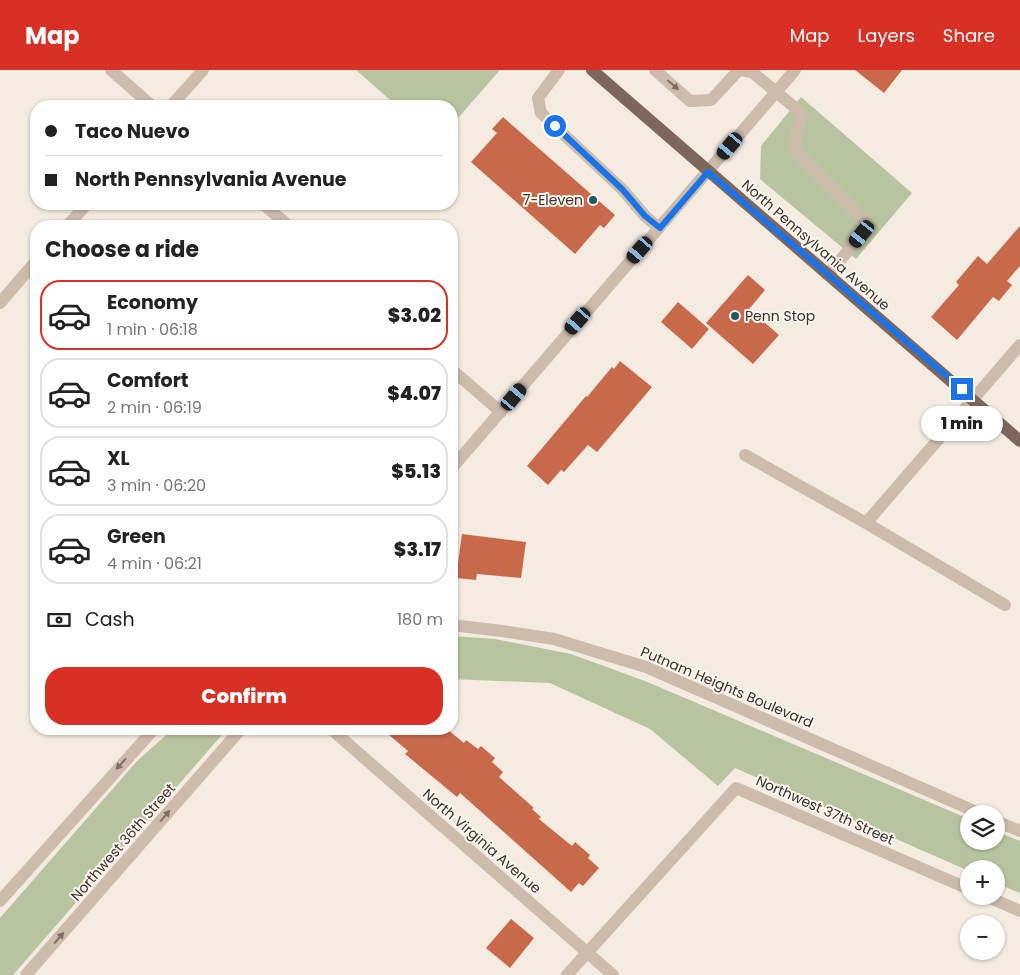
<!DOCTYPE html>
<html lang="en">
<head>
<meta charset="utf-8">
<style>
  body { margin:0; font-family:Poppins,sans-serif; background:#f2f2f2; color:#222; height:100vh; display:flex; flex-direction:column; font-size:19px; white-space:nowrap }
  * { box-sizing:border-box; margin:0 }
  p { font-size:16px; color:#767676 }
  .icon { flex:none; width:28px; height:28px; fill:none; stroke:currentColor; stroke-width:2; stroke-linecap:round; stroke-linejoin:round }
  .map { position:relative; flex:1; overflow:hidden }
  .drawer { position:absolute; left:30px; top:150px; width:428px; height:515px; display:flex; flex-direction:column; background:#fff; border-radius:20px; box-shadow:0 1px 4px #0004 }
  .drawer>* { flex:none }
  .top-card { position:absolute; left:30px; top:30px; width:428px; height:110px; border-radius:20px; box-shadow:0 1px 4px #0004; display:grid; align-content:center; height:110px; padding:0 15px; background:#fff }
  .buttons { position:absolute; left:960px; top:735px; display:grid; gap:10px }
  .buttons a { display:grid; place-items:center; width:45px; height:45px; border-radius:50%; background:#fff; box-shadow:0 1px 4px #0004; font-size:25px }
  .end { position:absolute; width:22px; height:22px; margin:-11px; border:6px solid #1a73e8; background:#fff; box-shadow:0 0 0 2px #fff }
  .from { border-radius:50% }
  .bubble { position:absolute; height:35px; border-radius:18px; background:#fff; box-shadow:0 1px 4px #0004; font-size:16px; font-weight:800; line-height:35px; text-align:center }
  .car { position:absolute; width:15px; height:30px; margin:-15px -8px; border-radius:6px; box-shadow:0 0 4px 1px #0007; background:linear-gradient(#222 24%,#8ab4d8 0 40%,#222 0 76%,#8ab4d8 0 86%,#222 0) }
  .top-card b { display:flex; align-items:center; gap:18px; height:48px; font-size:19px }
  .top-card b+b { border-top:1px solid #e0e0e0 }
  .top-card i { width:12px; height:12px; background:#222 }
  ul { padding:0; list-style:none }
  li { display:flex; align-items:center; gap:15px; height:70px; margin:0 10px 8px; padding:0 5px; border:2px solid #e0e0e0; border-radius:20px }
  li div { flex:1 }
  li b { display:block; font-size:19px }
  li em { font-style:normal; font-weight:800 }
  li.active { border-color:#d93025 }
  li>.icon { width:45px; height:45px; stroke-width:1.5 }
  h2 { padding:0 15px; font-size:22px; line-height:60px }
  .pay { display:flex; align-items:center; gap:12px; height:55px; padding:0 15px; font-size:19px }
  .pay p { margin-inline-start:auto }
  .action { display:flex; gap:10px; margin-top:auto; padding:10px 15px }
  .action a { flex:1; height:58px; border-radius:20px; background:#d93025; color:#fff; font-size:20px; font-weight:800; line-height:58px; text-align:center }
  header { display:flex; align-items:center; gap:30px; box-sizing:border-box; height:70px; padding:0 25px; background:#d93025; color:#fff }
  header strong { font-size:24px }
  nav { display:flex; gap:28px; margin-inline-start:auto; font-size:18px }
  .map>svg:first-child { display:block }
</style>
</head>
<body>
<header>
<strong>Map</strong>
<nav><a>Map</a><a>Layers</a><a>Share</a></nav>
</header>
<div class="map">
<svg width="1020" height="905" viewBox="0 0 1020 905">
  <rect width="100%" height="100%" fill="#f4ebe1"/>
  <path fill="#b8c4a0" d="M 356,0 L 500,0 L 451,56 L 451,36 L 397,36 Z
    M 801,27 L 912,123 L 856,189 L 760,109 L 761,76 Z
    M 451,566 L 495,569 L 571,584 L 645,611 L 969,749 L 969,771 L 996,771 L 996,761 L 1020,771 L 1020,823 L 996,813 L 996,799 L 969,799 L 969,801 L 735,698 L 718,716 L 650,659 L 550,613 L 451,609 Z
    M 173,659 L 227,659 L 13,905 L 0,905 L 0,848 L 137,691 Z"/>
  <path fill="#c8694b" d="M 855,0 L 902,0 L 884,23 Z
    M 503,47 L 615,145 L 604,158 L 600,155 L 575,184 L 471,92 L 497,63 L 492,59 Z
    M 1020,156 L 1020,196 L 1007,211 L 1012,215 L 999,231 L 993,227 L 957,270 L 931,247 L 959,215 L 956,212 L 978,186 L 987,194 Z
    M 748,205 L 765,220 L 749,239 L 779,265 L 753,294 L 706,253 Z
    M 678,232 L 709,259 L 692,279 L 661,252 Z
    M 620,291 L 652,317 L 597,382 L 588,375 L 564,402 L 561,400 L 548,415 L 527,396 L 586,326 L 587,327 L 612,297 L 614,299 Z
    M 462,464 L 526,472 L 521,508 L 477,504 L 476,510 L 456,508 Z
    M 382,659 L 447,659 L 464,673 L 466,670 L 478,679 L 481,676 L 495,688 L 492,692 L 503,702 L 499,707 L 534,738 L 532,739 L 541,747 L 539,749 L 572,776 L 575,772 L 590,785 L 588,788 L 599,798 L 583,816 L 579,813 L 571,822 L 460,723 L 457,727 L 405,684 L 408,681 Z
    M 511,849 L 534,868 L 510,898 L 486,878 Z"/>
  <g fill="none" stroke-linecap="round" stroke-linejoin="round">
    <path stroke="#cdbbac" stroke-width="12" d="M 111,0 L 152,36
      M 559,0 L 538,28 L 541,43 L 623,120 L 645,146 L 659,158
      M 655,0 L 690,31 L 711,30 L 739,0 L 752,2 L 799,41 L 802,49 C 797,59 793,69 795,81 L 861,147 L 864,155 L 862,164 L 828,205
      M 171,36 L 203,0
      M 263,134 L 289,156
      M 67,156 L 87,134
      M 0,233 L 36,191
      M 451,299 L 501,342
      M 745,385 L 866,453 L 1005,535
      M 451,399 L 795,0
      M 866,453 L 1020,275
      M 451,555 L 502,561 L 554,569 L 646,597 L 981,744
      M 331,659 L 613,905
      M 996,751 L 1020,761
      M 986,826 L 1020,841
      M 0,831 L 154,659
      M 26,905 L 241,659
      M 567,905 L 736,718 L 969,819"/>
    <path stroke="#7d675c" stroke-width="12" d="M 592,0 L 1020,371"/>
  </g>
  <defs><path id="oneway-solid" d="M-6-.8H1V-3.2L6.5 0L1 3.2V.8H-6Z" transform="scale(1.25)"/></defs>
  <g fill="#7d6f65">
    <use href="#oneway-solid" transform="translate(673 15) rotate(41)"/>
    <use href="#oneway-solid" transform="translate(121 694) rotate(132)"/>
    <use href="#oneway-solid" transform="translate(165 746) rotate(-49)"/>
    <use href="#oneway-solid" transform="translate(59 868) rotate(-49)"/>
  </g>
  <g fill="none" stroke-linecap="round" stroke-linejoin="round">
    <path stroke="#1a73e8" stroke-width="6" d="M 555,56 L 623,120 L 645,146 L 660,158 L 708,102 L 962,319"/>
  </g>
  <g fill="#1f5a5e" stroke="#fbf5ee" stroke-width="2">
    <circle cx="593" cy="130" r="5"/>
    <circle cx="735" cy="246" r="5"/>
  </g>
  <g text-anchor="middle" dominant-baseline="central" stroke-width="4" stroke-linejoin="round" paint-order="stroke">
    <g font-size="14" fill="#3b302b" stroke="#fbf5ee" text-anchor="end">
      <text x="583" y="130">7-Eleven</text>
      <text x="745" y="246" text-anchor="start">Penn Stop</text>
    </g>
    <g font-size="14" fill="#3b302b" stroke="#fbf5ee">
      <text transform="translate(816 175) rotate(41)">North Pennsylvania Avenue</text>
      <text transform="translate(727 617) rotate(23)">Putnam Heights Boulevard</text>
      <text transform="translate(825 740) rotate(24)">Northwest 37th Street</text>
      <text transform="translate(482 771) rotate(41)">North Virginia Avenue</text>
      <text transform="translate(123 772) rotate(-49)">Northwest 36th Street</text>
    </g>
  </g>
</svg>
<div class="buttons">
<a><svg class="icon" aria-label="layers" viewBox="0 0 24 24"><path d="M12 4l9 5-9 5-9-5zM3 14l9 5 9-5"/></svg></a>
<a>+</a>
<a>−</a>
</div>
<i class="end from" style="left:555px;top:56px"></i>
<i class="end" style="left:962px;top:319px"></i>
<div class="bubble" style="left:921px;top:336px;width:82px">1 min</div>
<i class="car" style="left:730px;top:76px;rotate:220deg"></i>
<i class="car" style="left:862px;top:164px;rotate:219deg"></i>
<i class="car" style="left:640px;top:180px;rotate:221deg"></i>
<i class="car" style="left:578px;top:251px;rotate:221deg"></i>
<i class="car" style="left:514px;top:327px;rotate:40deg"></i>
<div class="top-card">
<b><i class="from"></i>Taco Nuevo</b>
<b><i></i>North Pennsylvania Avenue</b>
</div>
<section class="drawer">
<h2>Choose a ride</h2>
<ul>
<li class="active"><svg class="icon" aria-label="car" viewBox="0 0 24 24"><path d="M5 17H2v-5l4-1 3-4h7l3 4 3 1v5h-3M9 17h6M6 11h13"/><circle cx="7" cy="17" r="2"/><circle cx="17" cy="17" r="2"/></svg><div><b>Economy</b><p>1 min · 06:18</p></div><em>$3.02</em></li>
<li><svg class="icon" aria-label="car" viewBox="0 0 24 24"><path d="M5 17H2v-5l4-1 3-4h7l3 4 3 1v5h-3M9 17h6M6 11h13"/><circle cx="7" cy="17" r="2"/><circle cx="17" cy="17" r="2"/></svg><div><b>Comfort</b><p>2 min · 06:19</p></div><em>$4.07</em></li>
<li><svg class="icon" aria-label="car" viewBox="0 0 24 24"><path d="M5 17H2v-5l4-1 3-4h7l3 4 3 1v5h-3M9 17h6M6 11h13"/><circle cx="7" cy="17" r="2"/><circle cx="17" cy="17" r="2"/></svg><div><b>XL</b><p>3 min · 06:20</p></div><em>$5.13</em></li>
<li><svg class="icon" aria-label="car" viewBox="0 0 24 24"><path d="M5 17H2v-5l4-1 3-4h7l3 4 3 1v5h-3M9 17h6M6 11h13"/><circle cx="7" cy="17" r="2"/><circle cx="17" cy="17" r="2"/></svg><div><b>Green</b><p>4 min · 06:21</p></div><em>$3.17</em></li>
</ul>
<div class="pay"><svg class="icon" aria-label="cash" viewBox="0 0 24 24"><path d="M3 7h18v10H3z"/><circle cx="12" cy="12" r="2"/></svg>Cash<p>180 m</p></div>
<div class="action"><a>Confirm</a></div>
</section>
</div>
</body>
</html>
